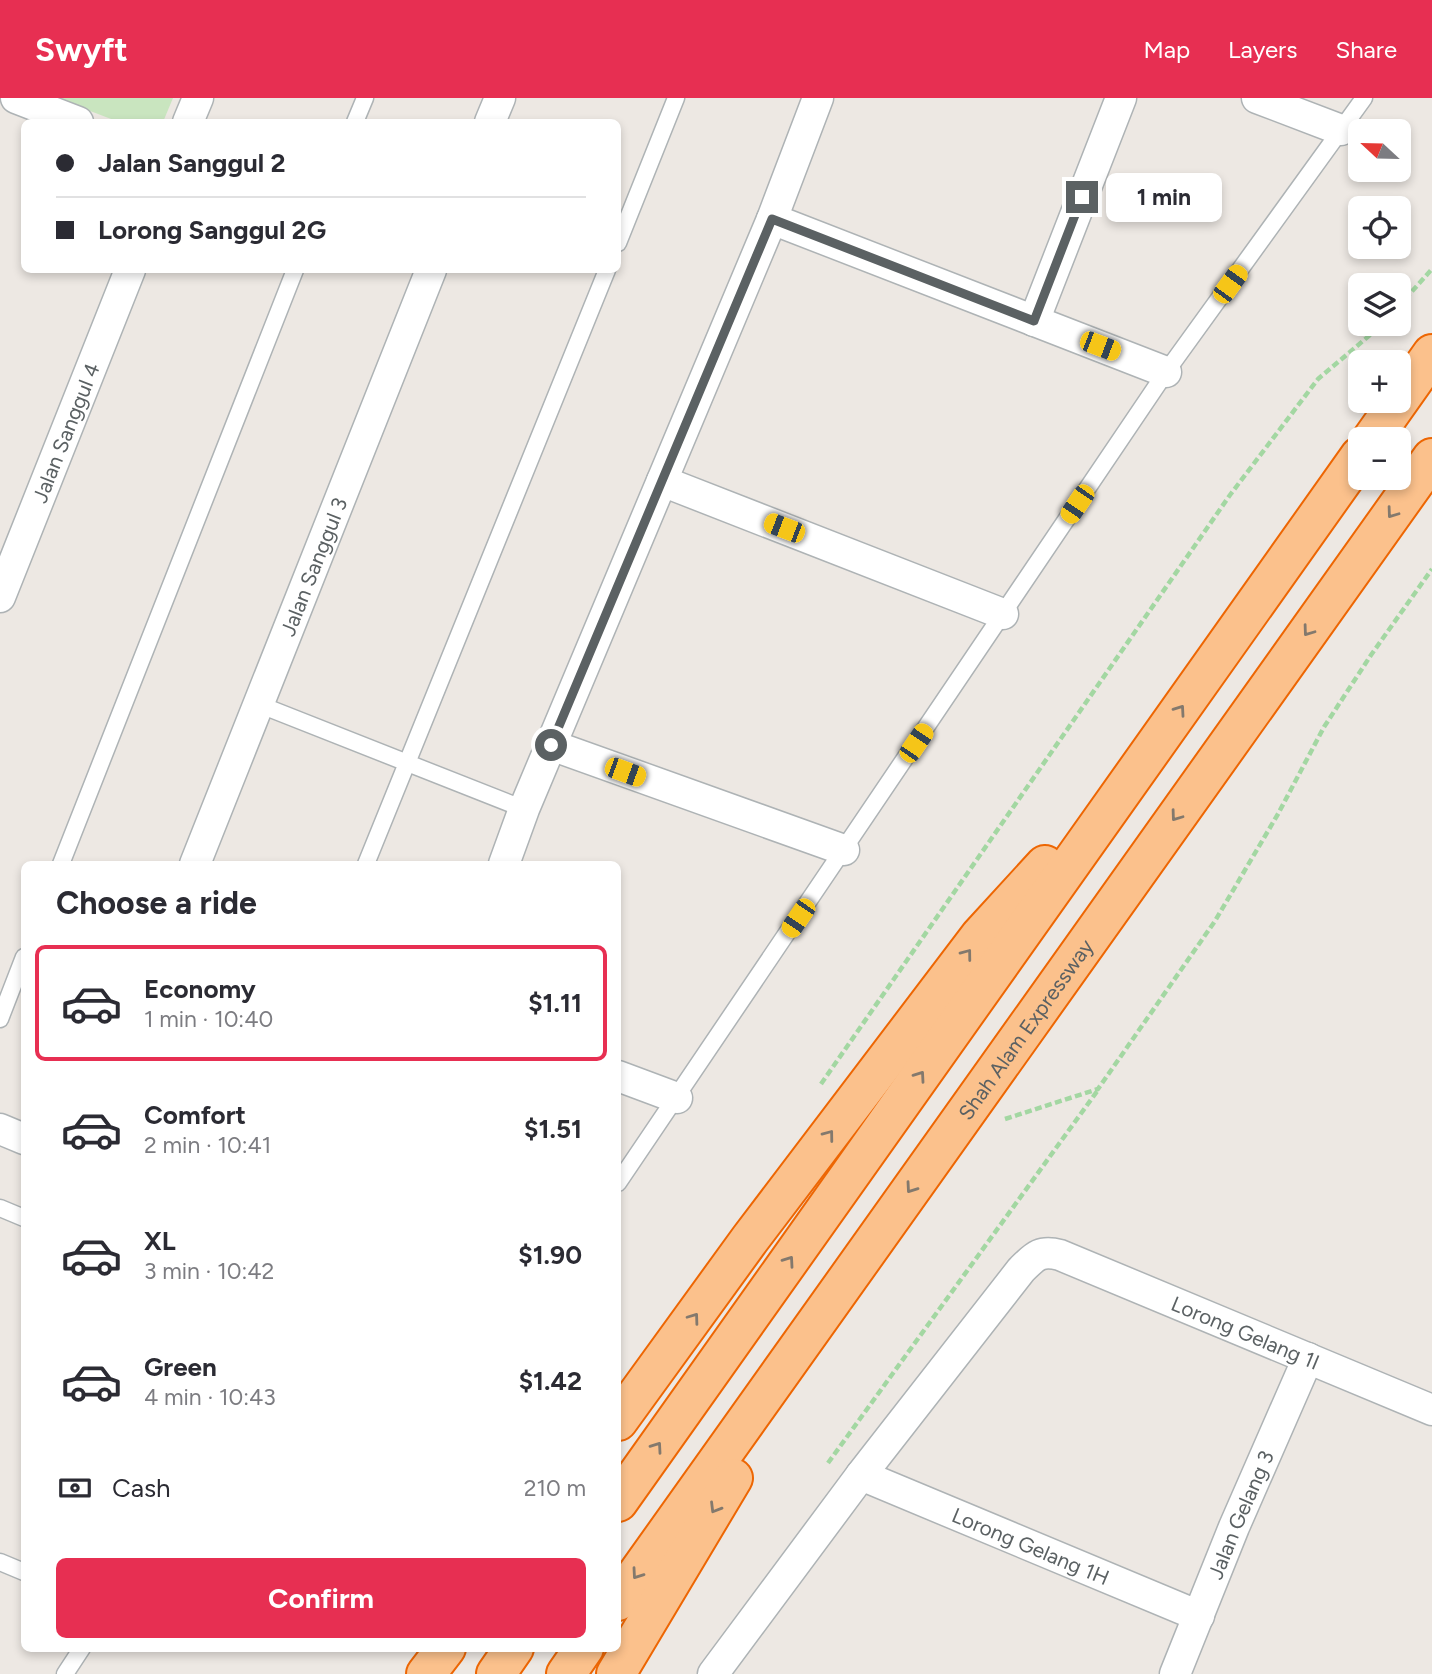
<!DOCTYPE html>
<html lang="en">
<head>
<meta charset="utf-8">
<style>
  body { margin:0; font-family:Figtree,sans-serif; background:#f2f2f3; color:#2b2b33; height:100vh; display:flex; flex-direction:column; font-size:26px; white-space:nowrap }
  * { box-sizing:border-box; margin:0 }
  p { font-size:23px; color:#7c7c81 }
  .icon { flex:none; width:38px; height:38px; fill:none; stroke:currentColor; stroke-width:2; stroke-linecap:round; stroke-linejoin:round }
  .map { position:relative; flex:1; overflow:hidden }
  .sheet { position:absolute; left:21px; top:763px; width:600px; height:791px; display:flex; flex-direction:column; background:#fff; border-radius:10px; box-shadow:0 4px 10px #0003 }
  .sheet>* { flex:none }
  .hud { position:absolute; left:21px; top:21px; width:600px; height:154px; border-radius:10px; box-shadow:0 4px 10px #0003; display:grid; align-content:center; height:154px; padding:0 35px; background:#fff }
  .needle { width:46px; rotate:292deg }
  .controls { position:absolute; left:1348px; top:21px; display:grid; gap:14px }
  .controls a { display:grid; place-items:center; width:63px; height:63px; border-radius:10px; background:#fff; box-shadow:0 4px 10px #0003; font-size:35px }
  .end { position:absolute; width:32px; height:32px; margin:-16px; border:9px solid #5b6163; background:#fff; box-shadow:0 0 0 4px #fff }
  .from { border-radius:50% }
  .bubble { position:absolute; height:49px; border-radius:10px; background:#fff; box-shadow:0 4px 10px #0003; font-size:23px; font-weight:700; line-height:49px; text-align:center }
  .car { position:absolute; width:21px; height:42px; margin:-21px -10px; border-radius:9px; box-shadow:0 0 5px 2px #0007; background:linear-gradient(#f5c518 24%,#345 0 40%,#f5c518 0 76%,#345 0 86%,#f5c518 0) }
  .hud b { display:flex; align-items:center; gap:24px; height:66px; font-size:26px }
  .hud b+b { border-top:2px solid #e1e1e2 }
  .hud i { width:18px; height:18px; background:#2b2b33 }
  ul { padding:0; list-style:none }
  li { display:flex; align-items:center; gap:21px; height:116px; margin:0 14px 10px; padding:0 21px; border:4px solid transparent; border-radius:10px }
  li div { flex:1 }
  li b { display:block; font-size:26px }
  li em { font-style:normal; font-weight:700 }
  li.current { border-color:#e72f52 }
  li>.icon { width:63px; height:63px; stroke-width:1.5 }
  h2 { padding:0 35px; font-size:32px; line-height:84px }
  .pay { display:flex; align-items:center; gap:18px; height:77px; padding:0 35px; font-size:26px }
  .pay p { margin-inline-start:auto }
  .button { display:flex; gap:14px; margin-top:auto; padding:14px 35px }
  .button a { flex:1; height:80px; border-radius:10px; background:#e72f52; color:#fff; font-size:28px; font-weight:700; line-height:80px; text-align:center }
  header { display:flex; align-items:center; gap:42px; box-sizing:border-box; height:98px; padding:0 35px; background:#e72f52; color:#fff }
  header strong { font-size:33px }
  nav { display:flex; gap:38px; margin-inline-start:auto; font-size:24px }
  .map>svg:first-child { display:block }
</style>
</head>
<body>
<header>
<strong>Swyft</strong>
<nav><a>Map</a><a>Layers</a><a>Share</a></nav>
</header>
<div class="map">
<svg width="1432" height="1576" viewBox="0 0 1432 1576">
  <rect width="100%" height="100%" fill="#ede8e3"/>
  <path fill="#c9e5bf" d="M 56,0 L 173,0 L 163,24 L 119,24 Z"/>
  <g fill="none" stroke-linecap="round" stroke-linejoin="round">
    <defs>
      <path id="lane" d="M 355,24 L 365,0
        M 618,145 L 676,0
        M 258,606 L 524,711
        M 61,766 L 295,172
        M 366,766 L 607,172
        M 0,921 L 24,859
        M 618,1085 L 1166,274 L 1364,0
        M 0,1110 L 24,1120
        M 0,1464 L 24,1474
        M 65,1576 L 82,1550"/>
      <g id="street">
        <path d="M 16,0 L 78,24"/>
        <path d="M 1257,0 L 1341,32"/>
        <path d="M 188,24 L 198,0"/>
        <path d="M 490,24 L 500,0"/>
        <path d="M 772,121 L 1166,274"/>
        <path d="M 1034,223 L 1121,0"/>
        <path d="M 662,383 L 1003,516"/>
        <path id="s1" d="M 0,499 L 130,172"/>
        <path d="M 551,647 L 844,752"/>
        <path id="s2" d="M 195,766 L 431,172"/>
        <path d="M 504,766 L 524,711 L 772,121 L 818,0"/>
        <path d="M 618,978 L 677,1000"/>
        <path d="M 0,1031 L 24,1041"/>
        <path id="s3" d="M 861,1377 L 1199,1518"/>
        <path id="s4" d="M 713,1576 L 861,1377 L 1021,1172 C 1035,1158 1040,1152 1060,1157 L 1432,1312"/>
        <path id="s5" d="M 1175,1576 L 1234,1429 L 1308,1260"/>
      </g>
      <g id="highway">
        <path d="M 1372,341 L 1432,256"/>
        <path d="M 618,1323 L 750,1141 L 980,838 L 1045,767"/>
        <path d="M 618,1404 L 1360,358"/>
        <path id="s6" d="M 618,1503 L 1432,360"/>
        <path d="M 426,1576 L 446,1550"/>
        <path d="M 496,1576 L 514,1550"/>
        <path d="M 566,1576 L 584,1550"/>
        <path d="M 616,1576 L 733,1380"/>
      </g>
    </defs>
    <use href="#lane" stroke="#aeb3b5" stroke-width="19"/>
    <use href="#street" stroke="#aeb3b5" stroke-width="33"/>
    <use href="#highway" stroke="#ed6603" stroke-width="42"/>
    <path stroke="#a3d7a2" stroke-width="4.5" stroke-dasharray="7 3.5" stroke-linecap="butt" d="M 1398,209 L 1432,171
      M 821,986 L 1230,397 L 1318,281 L 1383,226
      M 1005,1021 L 1098,991 L 1215,823 L 1278,716 L 1324,629 L 1371,557 L 1432,471
      M 828,1365 L 1098,992"/>
    <use href="#lane" stroke="#fff" stroke-width="16"/>
    <use href="#street" stroke="#fff" stroke-width="30"/>
    <use href="#highway" stroke="#fbc18c" stroke-width="38"/>
  </g>
  <defs><path id="oneway-chevron" d="M-2-3.5L2.5 0L-2 3.5" fill="none" stroke-width="1.6" stroke-linecap="round" stroke-linejoin="round" transform="scale(1.75)"/></defs>
  <g stroke="#83796d">
    <use href="#oneway-chevron" transform="translate(1392 415) rotate(126)"/>
    <use href="#oneway-chevron" transform="translate(1308 533) rotate(126)"/>
    <use href="#oneway-chevron" transform="translate(1180 612) rotate(-55)"/>
    <use href="#oneway-chevron" transform="translate(1176 718) rotate(126)"/>
    <use href="#oneway-chevron" transform="translate(967 856) rotate(-53)"/>
    <use href="#oneway-chevron" transform="translate(920 978) rotate(-55)"/>
    <use href="#oneway-chevron" transform="translate(829 1037) rotate(-53)"/>
    <use href="#oneway-chevron" transform="translate(911 1090) rotate(125)"/>
    <use href="#oneway-chevron" transform="translate(789 1163) rotate(-55)"/>
    <use href="#oneway-chevron" transform="translate(694 1220) rotate(-54)"/>
    <use href="#oneway-chevron" transform="translate(657 1349) rotate(-55)"/>
    <use href="#oneway-chevron" transform="translate(715 1410) rotate(121)"/>
    <use href="#oneway-chevron" transform="translate(637 1476) rotate(125)"/>
  </g>
  <g fill="none" stroke-linecap="round" stroke-linejoin="round">
    <path stroke="#5b6163" stroke-width="9" d="M 551,647 L 772,121 L 1034,223 L 1082,99"/>
  </g>
  <g text-anchor="middle" dominant-baseline="central" stroke-width="7" stroke-linejoin="round" paint-order="stroke">
    <g font-size="21" fill="#5b6163" stroke="#fff">
      <text stroke="none"><textPath href="#s1" startOffset="177">Jalan Sanggul 4</textPath></text>
      <text stroke="none"><textPath href="#s2" startOffset="320">Jalan Sanggul 3</textPath></text>
      <text stroke="none"><textPath href="#s6" startOffset="702">Shah Alam Expressway</textPath></text>
      <text stroke="none"><textPath href="#s4" startOffset="754">Lorong Gelang 1I</textPath></text>
      <text stroke="none"><textPath href="#s5" startOffset="172">Jalan Gelang 3</textPath></text>
      <text stroke="none"><textPath href="#s3" startOffset="184">Lorong Gelang 1H</textPath></text>
    </g>
  </g>
</svg>
<div class="controls">
<a><svg class="needle" viewBox="-14 -14 28 28"><path d="M0-13l5 13h-10z" fill="#e53935"/><path d="M0 13l5-13h-10z" fill="#7c7c81"/></svg></a>
<a><svg class="icon" aria-label="locate" viewBox="0 0 24 24"><circle cx="12" cy="12" r="6"/><path d="M12 2v4M12 18v4M2 12h4M18 12h4"/></svg></a>
<a><svg class="icon" aria-label="layers" viewBox="0 0 24 24"><path d="M12 4l9 5-9 5-9-5zM3 14l9 5 9-5"/></svg></a>
<a>+</a>
<a>−</a>
</div>
<i class="end from" style="left:551px;top:647px"></i>
<i class="end" style="left:1082px;top:99px"></i>
<div class="bubble" style="left:1106px;top:75px;width:116px">1 min</div>
<i class="car" style="left:1230px;top:186px;rotate:36deg"></i>
<i class="car" style="left:1100px;top:248px;rotate:111deg"></i>
<i class="car" style="left:1077px;top:406px;rotate:214deg"></i>
<i class="car" style="left:784px;top:430px;rotate:291deg"></i>
<i class="car" style="left:916px;top:645px;rotate:34deg"></i>
<i class="car" style="left:625px;top:674px;rotate:110deg"></i>
<i class="car" style="left:798px;top:820px;rotate:214deg"></i>
<div class="hud">
<b><i class="from"></i>Jalan Sanggul 2</b>
<b><i></i>Lorong Sanggul 2G</b>
</div>
<section class="sheet">
<h2>Choose a ride</h2>
<ul>
<li class="current"><svg class="icon" aria-label="car" viewBox="0 0 24 24"><path d="M5 17H2v-5l4-1 3-4h7l3 4 3 1v5h-3M9 17h6M6 11h13"/><circle cx="7" cy="17" r="2"/><circle cx="17" cy="17" r="2"/></svg><div><b>Economy</b><p>1 min · 10:40</p></div><em>$1.11</em></li>
<li><svg class="icon" aria-label="car" viewBox="0 0 24 24"><path d="M5 17H2v-5l4-1 3-4h7l3 4 3 1v5h-3M9 17h6M6 11h13"/><circle cx="7" cy="17" r="2"/><circle cx="17" cy="17" r="2"/></svg><div><b>Comfort</b><p>2 min · 10:41</p></div><em>$1.51</em></li>
<li><svg class="icon" aria-label="car" viewBox="0 0 24 24"><path d="M5 17H2v-5l4-1 3-4h7l3 4 3 1v5h-3M9 17h6M6 11h13"/><circle cx="7" cy="17" r="2"/><circle cx="17" cy="17" r="2"/></svg><div><b>XL</b><p>3 min · 10:42</p></div><em>$1.90</em></li>
<li><svg class="icon" aria-label="car" viewBox="0 0 24 24"><path d="M5 17H2v-5l4-1 3-4h7l3 4 3 1v5h-3M9 17h6M6 11h13"/><circle cx="7" cy="17" r="2"/><circle cx="17" cy="17" r="2"/></svg><div><b>Green</b><p>4 min · 10:43</p></div><em>$1.42</em></li>
</ul>
<div class="pay"><svg class="icon" aria-label="cash" viewBox="0 0 24 24"><path d="M3 7h18v10H3z"/><circle cx="12" cy="12" r="2"/></svg>Cash<p>210 m</p></div>
<div class="button"><a>Confirm</a></div>
</section>
</div>
</body>
</html>
